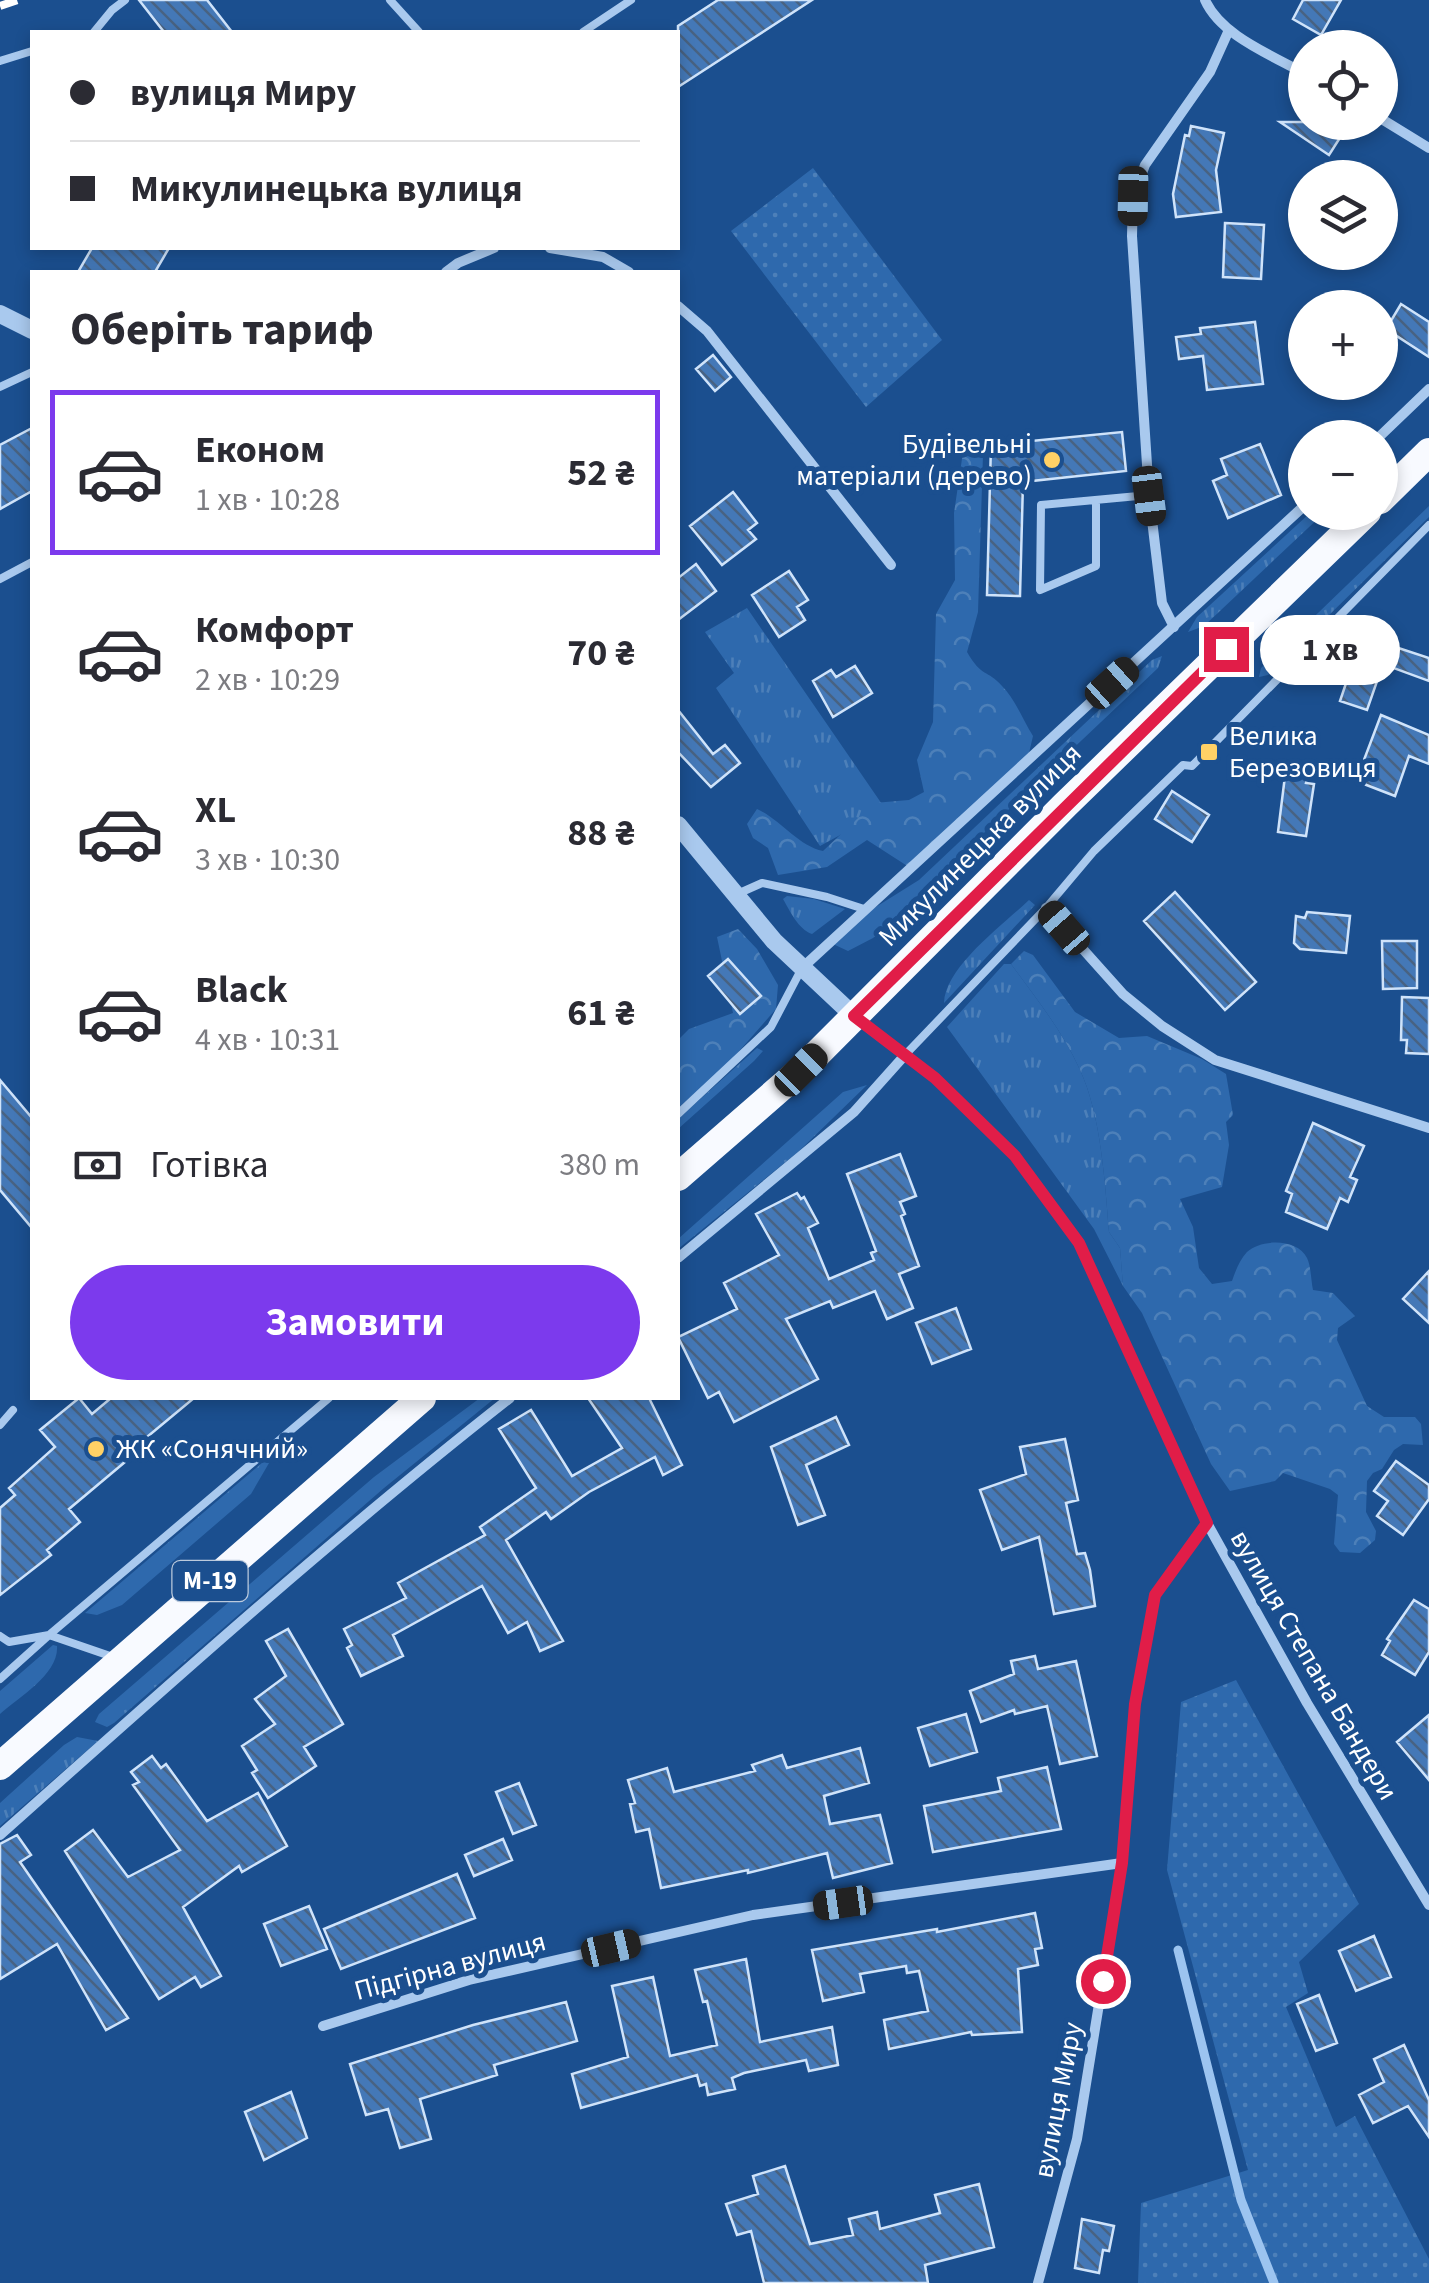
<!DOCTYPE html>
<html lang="uk">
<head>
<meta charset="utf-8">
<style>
  body { margin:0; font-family:"Source Sans 3",sans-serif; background:#f2f2f3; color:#2b2b33; height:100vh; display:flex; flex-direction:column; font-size:38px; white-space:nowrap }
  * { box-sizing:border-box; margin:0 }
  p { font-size:32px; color:#7c7c81 }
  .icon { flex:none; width:55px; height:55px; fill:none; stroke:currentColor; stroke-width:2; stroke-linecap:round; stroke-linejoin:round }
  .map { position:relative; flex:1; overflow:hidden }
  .drawer { position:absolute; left:30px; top:270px; width:650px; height:1130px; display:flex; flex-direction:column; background:#fff; border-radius:0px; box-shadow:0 5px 15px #0003 }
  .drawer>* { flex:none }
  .banner { position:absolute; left:30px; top:30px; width:650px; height:220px; border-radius:0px; box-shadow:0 5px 15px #0003; display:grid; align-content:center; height:220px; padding:0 40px; background:#fff }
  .buttons { position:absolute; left:1288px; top:30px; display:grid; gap:20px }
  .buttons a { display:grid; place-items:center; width:110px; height:110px; border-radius:50%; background:#fff; box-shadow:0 5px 15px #0003; font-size:50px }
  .end { position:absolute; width:45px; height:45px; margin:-22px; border:12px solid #e11d48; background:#fff; box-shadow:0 0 0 5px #fff }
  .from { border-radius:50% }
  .bubble { position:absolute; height:70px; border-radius:35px; background:#fff; box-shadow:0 5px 15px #0003; font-size:32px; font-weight:700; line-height:70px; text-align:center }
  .car { position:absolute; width:30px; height:60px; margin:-30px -15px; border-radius:12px; box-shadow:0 0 8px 2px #0007; background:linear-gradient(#222 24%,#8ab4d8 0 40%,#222 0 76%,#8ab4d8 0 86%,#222 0) }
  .banner b { display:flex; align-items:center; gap:35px; height:95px; font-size:38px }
  .banner b+b { border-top:2px solid #e1e1e2 }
  .banner i { width:25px; height:25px; background:#2b2b33 }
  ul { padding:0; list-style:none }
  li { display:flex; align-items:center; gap:30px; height:165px; margin:0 20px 15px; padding:0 20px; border:5px solid transparent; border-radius:0px }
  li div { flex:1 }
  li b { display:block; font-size:38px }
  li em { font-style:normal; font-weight:700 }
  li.current { border-color:#7c3aed }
  li>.icon { width:90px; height:90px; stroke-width:1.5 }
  h2 { padding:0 40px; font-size:45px; line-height:120px }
  .pay { display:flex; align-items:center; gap:25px; height:110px; padding:0 40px; font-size:38px }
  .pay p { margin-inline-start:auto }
  .cta { display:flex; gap:20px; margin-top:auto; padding:20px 40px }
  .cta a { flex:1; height:115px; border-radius:60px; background:#7c3aed; color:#fff; font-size:40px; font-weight:700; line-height:115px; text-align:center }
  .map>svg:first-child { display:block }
</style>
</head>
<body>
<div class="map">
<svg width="1429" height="2283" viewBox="0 0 1429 2283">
  <defs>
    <pattern id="grass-tufts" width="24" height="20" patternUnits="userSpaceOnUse" patternTransform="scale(2.5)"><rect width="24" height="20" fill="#2e69ad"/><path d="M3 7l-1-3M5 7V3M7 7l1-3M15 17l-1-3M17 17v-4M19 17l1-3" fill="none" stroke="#4d80b9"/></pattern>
    <pattern id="forest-crowns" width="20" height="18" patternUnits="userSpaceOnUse" patternTransform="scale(2.5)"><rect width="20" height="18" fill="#2e69ad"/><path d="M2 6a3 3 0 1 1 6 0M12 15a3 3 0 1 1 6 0" fill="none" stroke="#4d80b9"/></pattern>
    <pattern id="park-dots" width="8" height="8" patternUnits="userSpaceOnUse" patternTransform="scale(2.5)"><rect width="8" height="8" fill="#2e69ad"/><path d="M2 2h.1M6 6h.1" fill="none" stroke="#4d80b9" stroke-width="1.8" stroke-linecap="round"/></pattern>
    <pattern id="building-back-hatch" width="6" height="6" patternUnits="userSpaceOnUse" patternTransform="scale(2.5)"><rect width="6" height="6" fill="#4478b7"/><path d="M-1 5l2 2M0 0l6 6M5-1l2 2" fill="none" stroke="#486282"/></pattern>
  </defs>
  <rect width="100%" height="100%" fill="#1b4f8f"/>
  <path fill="url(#grass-tufts)" d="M 1429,506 L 1429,517 L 1268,675 L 1259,677 L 1261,668 Z
    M 1310,513 L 1324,513 L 1204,626 L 1188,632 L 1197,617 Z
    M 747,608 L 886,810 L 820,846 L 716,688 L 734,673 L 705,632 Z
    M 1162,656 L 1158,668 L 873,938 L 848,951 L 833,944 L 871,910 L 919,880 L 1152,660 Z
    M 787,896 L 814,899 L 845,909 L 812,934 C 798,929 790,911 783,899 Z
    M 1029,900 L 1035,905 L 944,1003 C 945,967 1003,925 1029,900 Z
    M 1004,964 L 1011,964 C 1036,998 1063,1032 1080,1070 C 1101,1115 1105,1182 1109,1232 L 1120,1248 L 1123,1286 L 1094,1229 L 947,1027 Z
    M 757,1048 L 763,1051 L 754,1061 L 678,1129 L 678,1119 Z
    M 867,1085 L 798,1152 L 678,1249 L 678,1239 L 843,1092 Z
    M 480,1398 L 495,1398 L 384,1488 L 114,1723 L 107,1727 L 95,1722 L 99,1714 L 374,1477 Z
    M 276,1451 L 251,1494 L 122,1605 L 97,1615 L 85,1613 Z
    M 53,1645 L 57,1646 C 59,1674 19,1697 0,1714 L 0,1691 Z
    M 77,1737 L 98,1741 L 0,1826 L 0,1803 L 64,1745 Z"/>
  <path fill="url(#forest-crowns)" d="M 963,452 L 983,454 L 978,612 L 967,652 C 982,678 987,669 1002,686 C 1015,699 1023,720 1033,736 L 1029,753 L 912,869 L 867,840 L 827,867 L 778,875 L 768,848 L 753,838 L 747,824 L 757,809 C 781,820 798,846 823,851 L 874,803 L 909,800 L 924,792 L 917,760 L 933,722 L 936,614 L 955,580 L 954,513 Z
    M 738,929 L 757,949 L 778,985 L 776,1009 L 726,1066 L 678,1108 L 678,1040 L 689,1029 L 733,1013 L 717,937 Z
    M 1024,951 L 1033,955 L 1075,1012 L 1119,1038 L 1147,1036 L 1202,1059 L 1226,1074 L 1233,1115 L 1226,1122 L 1229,1145 L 1222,1187 L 1180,1199 L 1193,1227 L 1199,1268 L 1212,1284 L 1232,1281 C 1236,1270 1239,1261 1247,1252 C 1261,1239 1297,1238 1307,1258 C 1311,1266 1311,1281 1313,1290 L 1333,1293 L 1355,1316 L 1338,1328 L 1337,1340 L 1367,1406 L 1384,1417 L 1415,1417 L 1421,1424 L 1423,1445 L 1403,1444 L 1394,1450 L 1382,1469 L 1373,1473 L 1367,1481 L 1366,1512 L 1376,1531 L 1375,1540 L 1360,1553 L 1340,1552 L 1334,1544 L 1338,1495 L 1330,1489 L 1283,1473 L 1275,1481 L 1230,1491 L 1211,1464 L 1142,1313 L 1123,1286 L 1120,1248 L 1109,1232 C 1105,1182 1101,1115 1080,1070 C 1063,1032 1036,998 1011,964 Z"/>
  <path fill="url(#park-dots)" d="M 813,168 L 942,340 L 866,407 L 731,231 Z
    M 1236,1680 L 1359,1904 L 1299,1962 L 1308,1993 L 1286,2007 L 1336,2127 L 1355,2116 L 1429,2259 L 1429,2283 L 1138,2283 L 1141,2203 L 1248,2170 L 1167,1870 L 1181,1702 Z"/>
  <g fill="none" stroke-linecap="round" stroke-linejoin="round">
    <path stroke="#9cc4f0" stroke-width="9" d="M 1178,1950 L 1241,2200 L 1274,2283"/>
  </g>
  <path fill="url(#building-back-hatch)" stroke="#cfe3fa" stroke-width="2.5" d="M 139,0 L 207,0 L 232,32 L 164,32 Z
    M 718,0 L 812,0 L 678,87 L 678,26 Z
    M 1303,0 L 1341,0 L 1321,35 L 1293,19 Z
    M 1280,122 L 1350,122 L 1329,155 Z
    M 1191,126 L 1224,133 L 1216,170 L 1221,212 L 1176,217 L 1173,194 L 1185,135 L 1189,136 Z
    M 1225,223 L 1264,225 L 1261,279 L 1223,277 Z
    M 92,248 L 169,248 L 155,272 L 78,272 Z
    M 1401,304 L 1429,322 L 1429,357 L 1386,329 Z
    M 1255,322 L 1263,384 L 1207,390 L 1203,356 L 1179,359 L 1176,337 L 1201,334 L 1200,328 Z
    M 713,355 L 731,377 L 715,391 L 696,369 Z
    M 32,428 L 32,491 L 0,509 L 0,445 Z
    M 1122,432 L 1126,471 L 1023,482 L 1020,596 L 987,595 L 991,445 Z
    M 1260,444 L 1281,495 L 1228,518 L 1213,481 L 1227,475 L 1221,459 Z
    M 733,492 L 757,523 L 748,530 L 756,539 L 722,565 L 690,526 Z
    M 696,564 L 716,591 L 678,620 L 678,578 Z
    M 789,571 L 808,600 L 797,607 L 805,620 L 779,637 L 752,595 Z
    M 1362,636 L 1429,658 L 1429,681 L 1383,664 L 1367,710 L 1340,701 Z
    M 855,666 L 872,693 L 833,717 L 813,681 L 831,670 L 836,677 Z
    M 678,710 L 713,754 L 725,745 L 740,763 L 711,787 L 678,752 Z
    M 1381,715 L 1429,735 L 1429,764 L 1409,756 L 1395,796 L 1356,781 Z
    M 1285,776 L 1307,779 L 1306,783 L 1314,784 L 1306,836 L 1278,832 Z
    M 1172,791 L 1209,815 L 1192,842 L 1155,819 Z
    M 1175,892 L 1256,982 L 1225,1010 L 1144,921 Z
    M 1307,912 L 1350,916 L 1346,953 L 1300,949 L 1294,943 L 1296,916 L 1305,918 Z
    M 1382,941 L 1417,941 L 1417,988 L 1383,989 Z
    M 728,959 L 761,996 L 740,1014 L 708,976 Z
    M 1402,997 L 1429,998 L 1429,1054 L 1406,1053 L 1407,1040 L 1401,1040 Z
    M 0,1080 L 32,1118 L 32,1228 L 0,1190 Z
    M 1313,1123 L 1364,1146 L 1350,1177 L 1357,1180 L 1348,1202 L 1340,1198 L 1327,1229 L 1286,1212 L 1292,1194 L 1286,1191 Z
    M 900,1154 L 916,1196 L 900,1202 L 905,1214 L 901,1216 L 919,1266 L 899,1274 L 913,1308 L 887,1319 L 875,1291 L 833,1308 L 830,1301 L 786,1319 L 818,1379 L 734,1422 L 719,1392 L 708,1398 L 678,1337 L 737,1309 L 724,1283 L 779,1255 L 756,1214 L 797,1193 L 801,1199 L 804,1197 L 818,1223 L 808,1228 L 829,1279 L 874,1260 L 871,1253 L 876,1251 L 847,1174 Z
    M 1429,1271 L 1429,1323 L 1403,1299 Z
    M 956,1308 L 971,1349 L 932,1364 L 916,1323 Z
    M 79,1398 L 92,1414 L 111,1398 L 194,1398 L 147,1437 L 150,1441 L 69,1509 L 80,1522 L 47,1550 L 51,1555 L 0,1595 L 0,1508 L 15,1495 L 9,1488 L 55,1447 L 40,1430 Z
    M 588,1398 L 649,1398 L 682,1465 L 663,1475 L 655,1457 L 589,1492 L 551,1519 L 546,1512 L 506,1540 L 563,1641 L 540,1651 L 527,1622 L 508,1633 L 482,1586 L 393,1635 L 403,1656 L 361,1676 L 347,1648 L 352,1645 L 344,1629 L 406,1598 L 398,1583 L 485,1535 L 480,1527 L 536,1488 L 499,1429 L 531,1410 L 572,1476 L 622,1448 Z
    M 836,1417 L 849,1445 L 806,1465 L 825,1515 L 798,1525 L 771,1447 Z
    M 1065,1439 L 1078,1500 L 1066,1503 L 1077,1554 L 1085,1553 L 1090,1570 L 1095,1606 L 1054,1614 L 1039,1537 L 1002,1550 L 980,1490 L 1026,1474 L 1020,1447 Z
    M 1396,1461 L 1429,1485 L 1429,1499 L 1403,1535 L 1377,1516 L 1388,1501 L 1374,1491 Z
    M 1414,1600 L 1429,1609 L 1429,1652 L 1415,1675 L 1382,1655 L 1390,1641 L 1387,1639 Z
    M 288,1629 L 343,1724 L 304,1747 L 316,1766 L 268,1798 L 252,1773 L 257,1770 L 242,1746 L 275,1724 L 255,1699 L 286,1676 L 266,1641 Z
    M 1035,1656 L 1038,1669 L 1076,1661 L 1097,1756 L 1060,1764 L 1047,1706 L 1015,1714 L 1014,1710 L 981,1722 L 970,1691 L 1014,1674 L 1011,1661 Z
    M 966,1714 L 977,1752 L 930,1766 L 918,1728 Z
    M 1429,1715 L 1429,1780 L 1397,1742 Z
    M 860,1748 L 869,1783 L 824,1796 L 830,1824 L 880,1815 L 892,1863 L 833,1878 L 827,1853 L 748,1873 L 748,1870 L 661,1888 L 649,1829 L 636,1832 L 630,1804 L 635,1803 L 628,1780 L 667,1768 L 674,1792 L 755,1771 L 752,1765 L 782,1755 L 787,1768 Z
    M 152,1756 L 161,1768 L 166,1764 L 207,1821 L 258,1793 L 287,1846 L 242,1872 L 239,1866 L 183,1907 L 221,1976 L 201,1987 L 195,1977 L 159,1999 L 65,1851 L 93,1830 L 128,1877 L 180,1850 L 133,1785 L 139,1782 L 131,1772 Z
    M 1047,1767 L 1061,1829 L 933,1852 L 924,1806 L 1001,1791 L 998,1778 Z
    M 519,1783 L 536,1825 L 513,1834 L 496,1792 Z
    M 17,1835 L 31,1855 L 20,1862 L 128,2018 L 106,2030 L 57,1944 L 0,1979 L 0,1844 Z
    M 503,1839 L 512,1860 L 474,1876 L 465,1855 Z
    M 457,1874 L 475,1918 L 341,1969 L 324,1929 Z
    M 309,1906 L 327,1949 L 281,1966 L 264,1924 Z
    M 1035,1913 L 1042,1948 L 1035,1949 L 1038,1965 L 1018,1969 L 1022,2032 L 972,2035 L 971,2032 L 889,2049 L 884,2020 L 928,2011 L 919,1971 L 907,1973 L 906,1966 L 860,1974 L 864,1992 L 823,2001 L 812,1950 L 937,1929 L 937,1932 Z
    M 1374,1936 L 1391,1977 L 1356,1991 L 1339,1951 Z
    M 746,1959 L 760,2042 L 832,2027 L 838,2065 L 809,2071 L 806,2060 L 744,2073 L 732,2078 L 735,2089 L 708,2095 L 706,2084 L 700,2086 L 697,2075 L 581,2108 L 572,2074 L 628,2057 L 612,1986 L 653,1977 L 670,2056 L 717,2045 L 707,2001 L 703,2002 L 695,1970 Z
    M 1319,1995 L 1337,2043 L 1316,2051 L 1297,2004 Z
    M 566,2002 L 577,2041 L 494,2065 L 497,2075 L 420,2099 L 431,2139 L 400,2148 L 388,2109 L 366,2115 L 350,2064 L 473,2025 Z
    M 1404,2045 L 1429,2100 L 1429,2137 L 1408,2106 L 1373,2123 L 1359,2095 L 1384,2082 L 1374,2059 Z
    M 291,2092 L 307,2138 L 264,2160 L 245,2112 Z
    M 785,2166 L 810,2244 L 853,2235 L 849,2219 L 877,2212 L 880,2229 L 940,2213 L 935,2195 L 979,2184 L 994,2247 L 925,2265 L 928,2283 L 764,2283 L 751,2231 L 737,2235 L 726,2204 L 758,2194 L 753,2176 Z
    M 1082,2219 L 1114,2226 L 1109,2251 L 1103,2250 L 1099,2273 L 1075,2268 Z"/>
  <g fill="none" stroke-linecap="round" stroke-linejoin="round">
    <path stroke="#a9c9ee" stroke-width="8" d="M 390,0 L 419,32
      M 94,32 L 112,10 L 125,0
      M 583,32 L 631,0
      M 0,61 L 32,51
      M 0,387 L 32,372
      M 1096,502 L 1096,566 L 1040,590 L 1041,505 L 1149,495
      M 0,579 L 32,562
      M 735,895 L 762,883 L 827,897 L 864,909
      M 905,1055 L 1046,908 L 1094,851 L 1183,765 L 1192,766 L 1429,525
      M 678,1114 L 771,1027 L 802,968
      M 0,1425 L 13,1410
      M 0,1636 L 9,1642 L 49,1635 L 329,1398
      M 0,1679 L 49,1635 L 116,1658"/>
    <path stroke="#a9c9ee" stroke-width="10" d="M 1205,0 C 1221,36 1272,55 1305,74
      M 1380,118 L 1429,148
      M 550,248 L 603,257 L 629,272
      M 446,272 L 458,263 L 494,248
      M 678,306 L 707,331 L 891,565
      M 1378,438 L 1429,389
      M 1174,627 L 1162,603 L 1149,495 L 1132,236 L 1133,197 L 1145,165 L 1210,72 L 1229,30
      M 1046,908 L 1123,994 L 1162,1026 L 1215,1060 L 1429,1128
      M 802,968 L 1305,505
      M 856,1018 L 935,1078 L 1015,1156 L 1079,1243 L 1207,1523 L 1307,1703 L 1429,1905
      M 678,1258 L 854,1112 L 905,1055
      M 0,1835 C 167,1686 334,1536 510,1398
      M 323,2026 L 469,1980 L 753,1915 L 1122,1863
      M 1038,2283 L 1077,2139 L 1122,1863 L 1135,1704 L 1155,1595 L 1207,1523"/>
    <path stroke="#a9c9ee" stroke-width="18" d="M 0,314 L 32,330
      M 678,825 L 774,941 L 854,1016"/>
    <path stroke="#f8faff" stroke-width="28" d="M 1380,500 L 1429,452
      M 678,1177 L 801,1070 L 1065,805 L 1367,512
      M 0,1766 L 422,1398"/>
    <path stroke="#fff" stroke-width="8" stroke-dasharray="18 8" stroke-linecap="butt" d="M 0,6 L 18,0"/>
  </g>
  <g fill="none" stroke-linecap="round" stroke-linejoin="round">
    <path stroke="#e11d48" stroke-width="12" d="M 1103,1981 L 1122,1863 L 1135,1704 L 1155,1595 L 1207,1523 L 1079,1243 L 1015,1156 L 935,1078 L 854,1016 L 1226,649"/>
  </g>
  <g fill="#ffd166" stroke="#1b4f8f" stroke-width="4">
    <circle cx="1052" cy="460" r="10"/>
    <rect x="1199" y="742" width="20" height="20" rx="5"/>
    <circle cx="96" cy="1449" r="10"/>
  </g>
  <g text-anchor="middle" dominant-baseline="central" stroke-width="10" stroke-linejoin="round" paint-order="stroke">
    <rect fill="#1b4f8f" stroke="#bbcadd" stroke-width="2.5" x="172.5" y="1561" width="75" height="40" rx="8"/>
    <g font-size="25" font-weight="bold" fill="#fff">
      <text x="210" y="1581">М-19</text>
    </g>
    <g font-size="28" fill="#fff" stroke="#1b4f8f" text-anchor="start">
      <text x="1032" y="444" text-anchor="end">Будівельні<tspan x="1032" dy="32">матеріали (дерево)</tspan></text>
      <text x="1229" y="736">Велика<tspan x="1229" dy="32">Березовиця</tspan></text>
      <text x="116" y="1449">ЖК «Сонячний»</text>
    </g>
    <g font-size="28" fill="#fff" stroke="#1b4f8f">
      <text transform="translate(980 845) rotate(-45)">Микулинецька вулиця</text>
      <text transform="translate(1314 1665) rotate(60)">вулиця Степана Бандери</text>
      <text transform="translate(450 1966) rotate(-15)">Підгірна вулиця</text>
      <text transform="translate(1058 2100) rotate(-79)">вулиця Миру</text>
    </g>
  </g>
</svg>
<div class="buttons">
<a><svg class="icon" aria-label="locate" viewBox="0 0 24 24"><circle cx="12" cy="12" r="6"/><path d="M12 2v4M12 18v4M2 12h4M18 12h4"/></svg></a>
<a><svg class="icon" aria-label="layers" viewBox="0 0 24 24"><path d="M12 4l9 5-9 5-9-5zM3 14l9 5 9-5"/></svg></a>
<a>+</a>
<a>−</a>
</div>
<i class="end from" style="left:1103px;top:1981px"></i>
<i class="end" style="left:1226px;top:649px"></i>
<div class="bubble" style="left:1260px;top:615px;width:140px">1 хв</div>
<i class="car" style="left:1133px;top:196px;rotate:181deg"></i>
<i class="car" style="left:1149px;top:496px;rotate:173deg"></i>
<i class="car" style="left:1112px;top:683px;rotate:48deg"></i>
<i class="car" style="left:1064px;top:928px;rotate:319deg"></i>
<i class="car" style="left:801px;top:1070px;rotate:45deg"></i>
<i class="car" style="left:843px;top:1903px;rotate:262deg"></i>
<i class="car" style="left:611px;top:1948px;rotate:77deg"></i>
<div class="banner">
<b><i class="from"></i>вулиця Миру</b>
<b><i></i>Микулинецька вулиця</b>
</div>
<section class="drawer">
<h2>Оберіть тариф</h2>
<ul>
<li class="current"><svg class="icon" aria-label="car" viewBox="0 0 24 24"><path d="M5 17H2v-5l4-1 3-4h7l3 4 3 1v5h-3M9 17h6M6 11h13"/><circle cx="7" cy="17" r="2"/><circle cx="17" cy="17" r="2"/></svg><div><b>Економ</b><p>1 хв · 10:28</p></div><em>52 ₴</em></li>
<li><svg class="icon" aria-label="car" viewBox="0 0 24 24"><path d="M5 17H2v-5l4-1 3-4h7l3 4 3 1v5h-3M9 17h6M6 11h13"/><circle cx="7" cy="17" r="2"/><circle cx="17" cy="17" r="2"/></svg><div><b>Комфорт</b><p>2 хв · 10:29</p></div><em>70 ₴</em></li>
<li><svg class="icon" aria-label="car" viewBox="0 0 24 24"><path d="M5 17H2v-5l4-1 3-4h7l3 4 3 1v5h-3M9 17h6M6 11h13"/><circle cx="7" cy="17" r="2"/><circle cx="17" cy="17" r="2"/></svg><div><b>XL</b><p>3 хв · 10:30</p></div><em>88 ₴</em></li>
<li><svg class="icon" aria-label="car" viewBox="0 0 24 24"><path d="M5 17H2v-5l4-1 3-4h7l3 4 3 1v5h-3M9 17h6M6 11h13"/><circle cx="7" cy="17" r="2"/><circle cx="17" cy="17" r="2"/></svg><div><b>Black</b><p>4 хв · 10:31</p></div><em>61 ₴</em></li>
</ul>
<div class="pay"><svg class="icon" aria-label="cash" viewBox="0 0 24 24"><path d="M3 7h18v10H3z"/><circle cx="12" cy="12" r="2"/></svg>Готівка<p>380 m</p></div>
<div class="cta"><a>Замовити</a></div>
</section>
</div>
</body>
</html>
